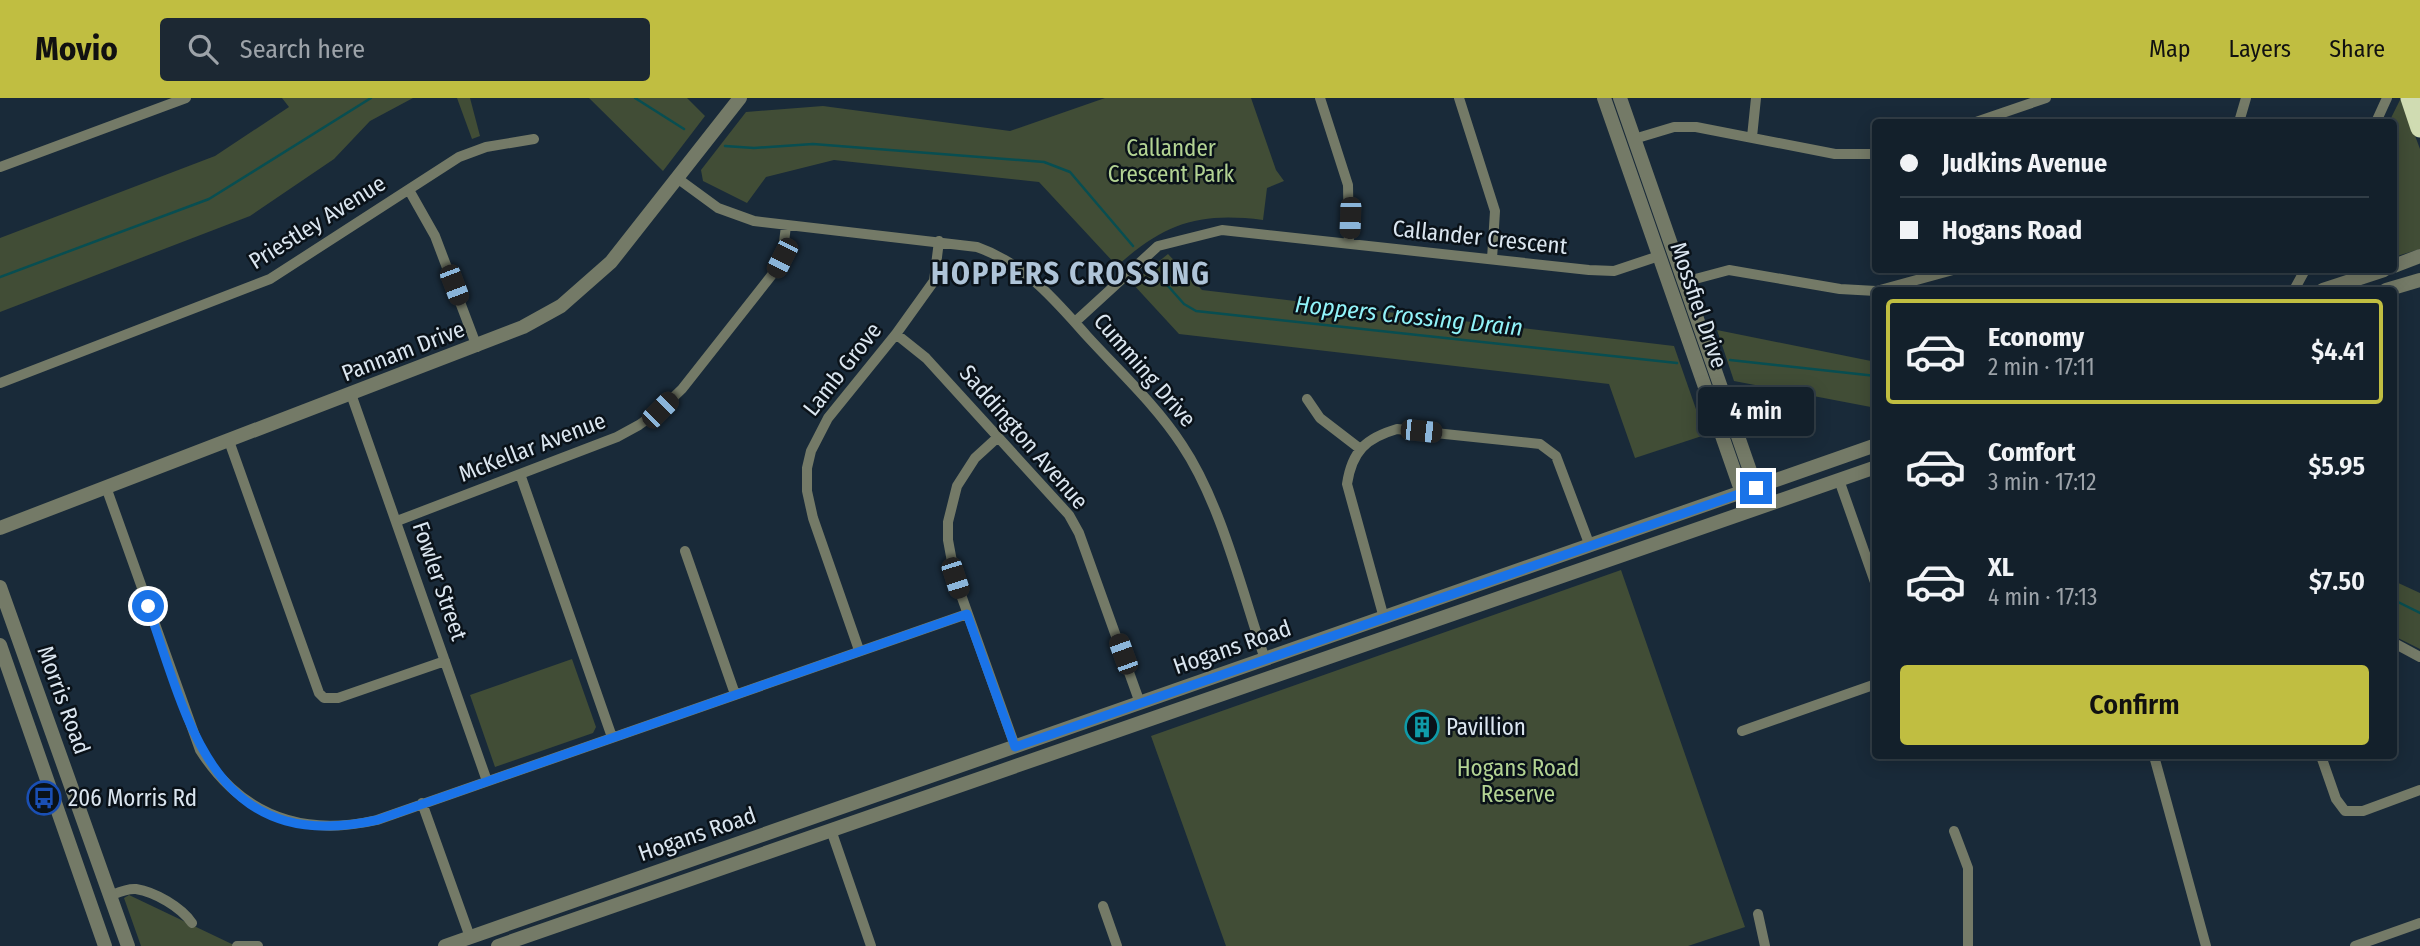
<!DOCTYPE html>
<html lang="en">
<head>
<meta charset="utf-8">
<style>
  body { margin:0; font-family:"Fira Sans Condensed",sans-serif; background:#1c2833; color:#f1f3f6; height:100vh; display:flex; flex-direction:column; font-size:26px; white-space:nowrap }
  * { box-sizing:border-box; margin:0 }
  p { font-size:23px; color:#9da3a9 }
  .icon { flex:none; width:38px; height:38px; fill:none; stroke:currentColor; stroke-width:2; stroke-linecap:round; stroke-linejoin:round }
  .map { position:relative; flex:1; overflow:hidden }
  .side { position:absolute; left:1872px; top:189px; width:525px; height:472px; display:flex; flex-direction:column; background:#13202b; border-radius:7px; box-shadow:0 4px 18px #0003,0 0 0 2px #323e47 }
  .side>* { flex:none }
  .top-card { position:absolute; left:1872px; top:21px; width:525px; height:154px; border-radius:7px; box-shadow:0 4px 18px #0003,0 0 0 2px #323e47; display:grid; align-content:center; height:154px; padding:0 28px; background:#13202b }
  .end { position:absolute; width:32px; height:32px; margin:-16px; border:9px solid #1a73e8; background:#fff; box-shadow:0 0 0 4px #fff }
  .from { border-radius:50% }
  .bubble { position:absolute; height:49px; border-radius:7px; background:#13202b; box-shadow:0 4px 18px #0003,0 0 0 2px #323e47; font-size:23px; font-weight:600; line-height:49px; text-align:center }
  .car { position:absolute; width:21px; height:42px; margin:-21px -10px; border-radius:9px; box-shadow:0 0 5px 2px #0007; background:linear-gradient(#222 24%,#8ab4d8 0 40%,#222 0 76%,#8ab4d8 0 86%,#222 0) }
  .top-card b { display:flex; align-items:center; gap:24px; height:66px; font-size:26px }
  .top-card b+b { border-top:2px solid #323e47 }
  .top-card i { width:18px; height:18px; background:#f1f3f6 }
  ul { padding:12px 0 0; list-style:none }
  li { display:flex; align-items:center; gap:21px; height:105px; margin:0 14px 10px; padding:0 14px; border:4px solid transparent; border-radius:7px }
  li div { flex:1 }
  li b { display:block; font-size:26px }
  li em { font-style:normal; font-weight:600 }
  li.on { border-color:#c0be41 }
  li>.icon { width:63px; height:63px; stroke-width:1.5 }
  .primary-button { display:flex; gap:14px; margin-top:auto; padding:14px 28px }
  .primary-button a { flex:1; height:80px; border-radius:7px; background:#c0be41; color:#111; font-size:28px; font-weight:600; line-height:80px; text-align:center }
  header { display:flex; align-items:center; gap:42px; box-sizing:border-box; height:98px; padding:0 35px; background:#c0be41; color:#111 }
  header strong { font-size:33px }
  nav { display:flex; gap:38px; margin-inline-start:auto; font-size:24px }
  .search { width:490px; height:63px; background:#1c2833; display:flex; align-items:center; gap:18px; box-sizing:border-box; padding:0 24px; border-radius:7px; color:#9da3a9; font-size:26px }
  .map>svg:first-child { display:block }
</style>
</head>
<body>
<header>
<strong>Movio</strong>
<div class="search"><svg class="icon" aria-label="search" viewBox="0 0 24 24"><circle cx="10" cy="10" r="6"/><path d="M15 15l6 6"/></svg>Search here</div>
<nav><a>Map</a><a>Layers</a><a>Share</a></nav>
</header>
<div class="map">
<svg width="2420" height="848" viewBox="0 0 2420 848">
  <rect width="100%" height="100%" fill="#192a39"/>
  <path fill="#414d36" d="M 282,0 L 413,0 L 370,23 L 334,61 L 250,118 L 0,214 L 0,140 L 215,58 L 289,9 Z
    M 457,0 L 470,0 L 480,38 L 472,41 Z
    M 589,0 L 687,0 L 705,18 L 663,73 Z
    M 1105,0 L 1251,0 L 1276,72 L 1284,83 L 1267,90 L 1263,122 C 1199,114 1165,125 1117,168 L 1039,84 L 834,62 L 766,79 L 747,105 L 703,83 L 701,72 L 746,14 L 823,8 L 1010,33 Z
    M 2401,0 L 2420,51 L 2420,151 L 2394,159 L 2394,24 L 2389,24 Z
    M 1168,156 L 1202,192 L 1674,248 L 1705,337 L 1635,360 L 1609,286 L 1179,236 L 1132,185 Z
    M 1717,232 L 1876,264 L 1876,310 L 1734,283 Z
    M 1621,472 L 1745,829 L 1688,848 L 1226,848 L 1151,638 Z
    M 2394,483 L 2420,495 L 2420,551 L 2394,538 Z
    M 572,561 L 596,629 L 593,635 L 495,669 L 470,597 Z
    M 129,797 L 236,848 L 141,848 L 124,800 Z"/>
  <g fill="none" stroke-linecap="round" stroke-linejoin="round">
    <path stroke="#084e51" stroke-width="2.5" d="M 635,0 L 684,31
      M 725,48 L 754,50 L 813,46 L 1044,64 L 1070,74 L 1133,148
      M 1153,171 L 1184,206 L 1196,213 L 1677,265
      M 0,179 L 209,101 L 371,0
      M 1730,262 L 1876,278
      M 2394,502 L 2420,515"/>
    <path stroke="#747a67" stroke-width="10" d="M 1320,0 L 1348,87 L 1349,145
      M 1459,0 L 1495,113 L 1492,161
      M 1976,24 L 2046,0
      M 2239,24 L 2246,0
      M 2376,24 L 2387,0
      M 1752,39 L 1756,0
      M 1634,41 L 1674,29 L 1696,29 L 1835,56 L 1876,56
      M 0,69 L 186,0
      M 677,80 L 718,110 L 754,123 L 977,149 C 1025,166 1054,201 1087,238 C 1119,273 1156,307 1182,347 C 1221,405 1242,494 1265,561
      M 409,92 L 435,138 L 477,249
      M 1684,184 L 1729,172 L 1840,191 L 1876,193
      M 1880,192 L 1953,172
      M 2294,192 L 2305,172
      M 1075,224 L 1158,148 L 1222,132 L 1589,172 L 1614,173 L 1659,158
      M 896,236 L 926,260 L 1069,417 L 1079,435 L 1140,605
      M 0,285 L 270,181 L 459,59 L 486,49 L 534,41
      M 351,296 L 487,683
      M 1307,301 L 1320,320 L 1359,350
      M 998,339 L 975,360 L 957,388 L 948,424 L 948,442 L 955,480 L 1015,648
      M 229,343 L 319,595 L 324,600 L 338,600 L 445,563
      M 520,376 L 612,639
      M 1839,382 L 1876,487
      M 106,389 L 200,652 C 242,718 303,739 377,722 L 967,516
      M 397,423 L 617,339 L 639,327 L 660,312 L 682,291 L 775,173 L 782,160 L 786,128
      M 685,453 L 735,596
      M 1384,520 L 1347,386 C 1352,353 1366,340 1397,331 L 1540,346 L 1556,358 L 1590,448
      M 2394,545 L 2420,559
      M 859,552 L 813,420 L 807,393 L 807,370 L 811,353 L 828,320 L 896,236 L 934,183 L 939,143
      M 1742,633 L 1876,586
      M 2154,658 L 2206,848
      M 2321,658 L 2336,701 L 2345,713 L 2363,713 L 2420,692
      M 422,705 L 470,839
      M 831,732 L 871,848
      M 1954,733 L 1968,770 L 1968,848
      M 109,798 C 117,795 127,790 136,791 C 155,794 181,809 192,825
      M 1103,808 L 1117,848
      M 1758,816 L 1765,848
      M 237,848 L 258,848
      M 2355,848 L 2420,825"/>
    <path stroke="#747a67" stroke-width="14" d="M 1604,0 L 1742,395 L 1747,402
      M 1620,0 L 1756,390 L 1756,399
      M 2394,168 L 2420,158
      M 2323,192 L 2384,172
      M 2386,192 L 2420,182
      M 0,430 L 523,229 L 561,208 L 611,164 L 740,0
      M 0,489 L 128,848
      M 0,547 L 105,848
      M 445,848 L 1876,347
      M 498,848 L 1876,369"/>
    <path stroke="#d0dcb2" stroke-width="19" d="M 2410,0 L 2420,30"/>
  </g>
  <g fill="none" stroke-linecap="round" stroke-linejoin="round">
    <path stroke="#1a73e8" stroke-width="9" d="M 148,508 C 189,627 214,758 377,722 L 967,516 L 1015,649 L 1756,390"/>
  </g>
  <defs>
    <symbol id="building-ring" viewBox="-11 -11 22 22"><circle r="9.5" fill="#0a1219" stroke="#0f9aa8" stroke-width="1.5"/><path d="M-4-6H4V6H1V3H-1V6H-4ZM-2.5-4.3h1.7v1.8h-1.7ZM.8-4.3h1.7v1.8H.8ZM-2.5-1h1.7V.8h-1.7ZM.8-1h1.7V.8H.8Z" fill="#0f9aa8"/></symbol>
    <symbol id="bus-ring" viewBox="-11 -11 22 22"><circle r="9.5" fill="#0a1219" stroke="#1a4fb4" stroke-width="1.5"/><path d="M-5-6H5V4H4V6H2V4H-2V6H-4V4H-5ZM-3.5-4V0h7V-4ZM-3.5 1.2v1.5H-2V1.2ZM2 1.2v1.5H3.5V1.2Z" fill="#1a4fb4"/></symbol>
  </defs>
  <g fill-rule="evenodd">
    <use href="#building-ring" x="1403" y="610" width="38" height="38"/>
    <use href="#bus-ring" x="25" y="681" width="38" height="38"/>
  </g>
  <g text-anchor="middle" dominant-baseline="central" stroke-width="5" stroke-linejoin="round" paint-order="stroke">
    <g font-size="23" fill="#b3d393" stroke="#0a1219">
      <text x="1171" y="50">Callander<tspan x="1171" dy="26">Crescent Park</tspan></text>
      <text x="1518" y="670">Hogans Road<tspan x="1518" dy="26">Reserve</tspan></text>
    </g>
    <g font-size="23" fill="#dbe6f0" stroke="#0a1219">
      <text transform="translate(317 124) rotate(-32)">Priestley Avenue</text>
      <text transform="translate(1480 139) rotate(6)">Callander Crescent</text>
      <text transform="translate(1699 207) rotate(71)">Mossfiel Drive</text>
      <text transform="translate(403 253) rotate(-21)">Pannam Drive</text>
      <text transform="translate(842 271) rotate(-52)">Lamb Grove</text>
      <text transform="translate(1145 272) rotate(49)">Cumming Drive</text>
      <text transform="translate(1024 339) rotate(49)">Saddington Avenue</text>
      <text transform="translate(532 349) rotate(-21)">McKellar Avenue</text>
      <text transform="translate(440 483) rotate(71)">Fowler Street</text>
      <text transform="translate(1232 549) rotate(-19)">Hogans Road</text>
      <text transform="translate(64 602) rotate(70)">Morris Road</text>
      <text transform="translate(697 736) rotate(-19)">Hogans Road</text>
    </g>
    <g font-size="23" fill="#dbe6f0" stroke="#0a1219" text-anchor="start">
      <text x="1446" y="629">Pavillion</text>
      <text x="68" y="700">206 Morris Rd</text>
    </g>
    <g font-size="24" font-style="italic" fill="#91f3f9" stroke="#0a1219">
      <text transform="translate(1409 218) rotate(6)">Hoppers Crossing Drain</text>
    </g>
    <g font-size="30" font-weight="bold" letter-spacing="2" fill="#afc4d8" stroke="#0a1219">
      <text x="1071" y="176">HOPPERS CROSSING</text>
    </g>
  </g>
</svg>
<i class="end from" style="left:148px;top:508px"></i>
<i class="end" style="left:1756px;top:390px"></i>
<div class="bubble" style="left:1698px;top:289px;width:116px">4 min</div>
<i class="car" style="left:1350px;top:120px;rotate:182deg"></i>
<i class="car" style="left:782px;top:160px;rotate:207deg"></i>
<i class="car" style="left:454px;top:187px;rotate:159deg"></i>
<i class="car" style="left:660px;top:312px;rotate:45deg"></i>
<i class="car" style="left:1421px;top:333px;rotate:96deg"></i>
<i class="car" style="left:955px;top:480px;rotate:162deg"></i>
<i class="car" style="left:1123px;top:556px;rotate:340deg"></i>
<div class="top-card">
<b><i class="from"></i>Judkins Avenue</b>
<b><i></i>Hogans Road</b>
</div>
<section class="side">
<ul>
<li class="on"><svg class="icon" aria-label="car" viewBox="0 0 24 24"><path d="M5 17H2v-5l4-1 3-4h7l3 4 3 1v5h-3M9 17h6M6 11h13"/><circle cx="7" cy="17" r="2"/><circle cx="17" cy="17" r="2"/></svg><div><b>Economy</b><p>2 min · 17:11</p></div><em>$4.41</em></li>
<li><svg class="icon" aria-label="car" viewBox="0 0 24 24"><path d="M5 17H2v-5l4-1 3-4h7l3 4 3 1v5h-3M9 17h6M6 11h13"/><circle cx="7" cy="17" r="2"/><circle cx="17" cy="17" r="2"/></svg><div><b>Comfort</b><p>3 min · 17:12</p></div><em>$5.95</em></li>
<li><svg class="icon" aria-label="car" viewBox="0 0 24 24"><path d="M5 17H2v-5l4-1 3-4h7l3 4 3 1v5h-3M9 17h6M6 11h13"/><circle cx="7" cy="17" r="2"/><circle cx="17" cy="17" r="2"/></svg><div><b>XL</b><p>4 min · 17:13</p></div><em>$7.50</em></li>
</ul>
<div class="primary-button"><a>Confirm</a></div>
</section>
</div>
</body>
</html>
